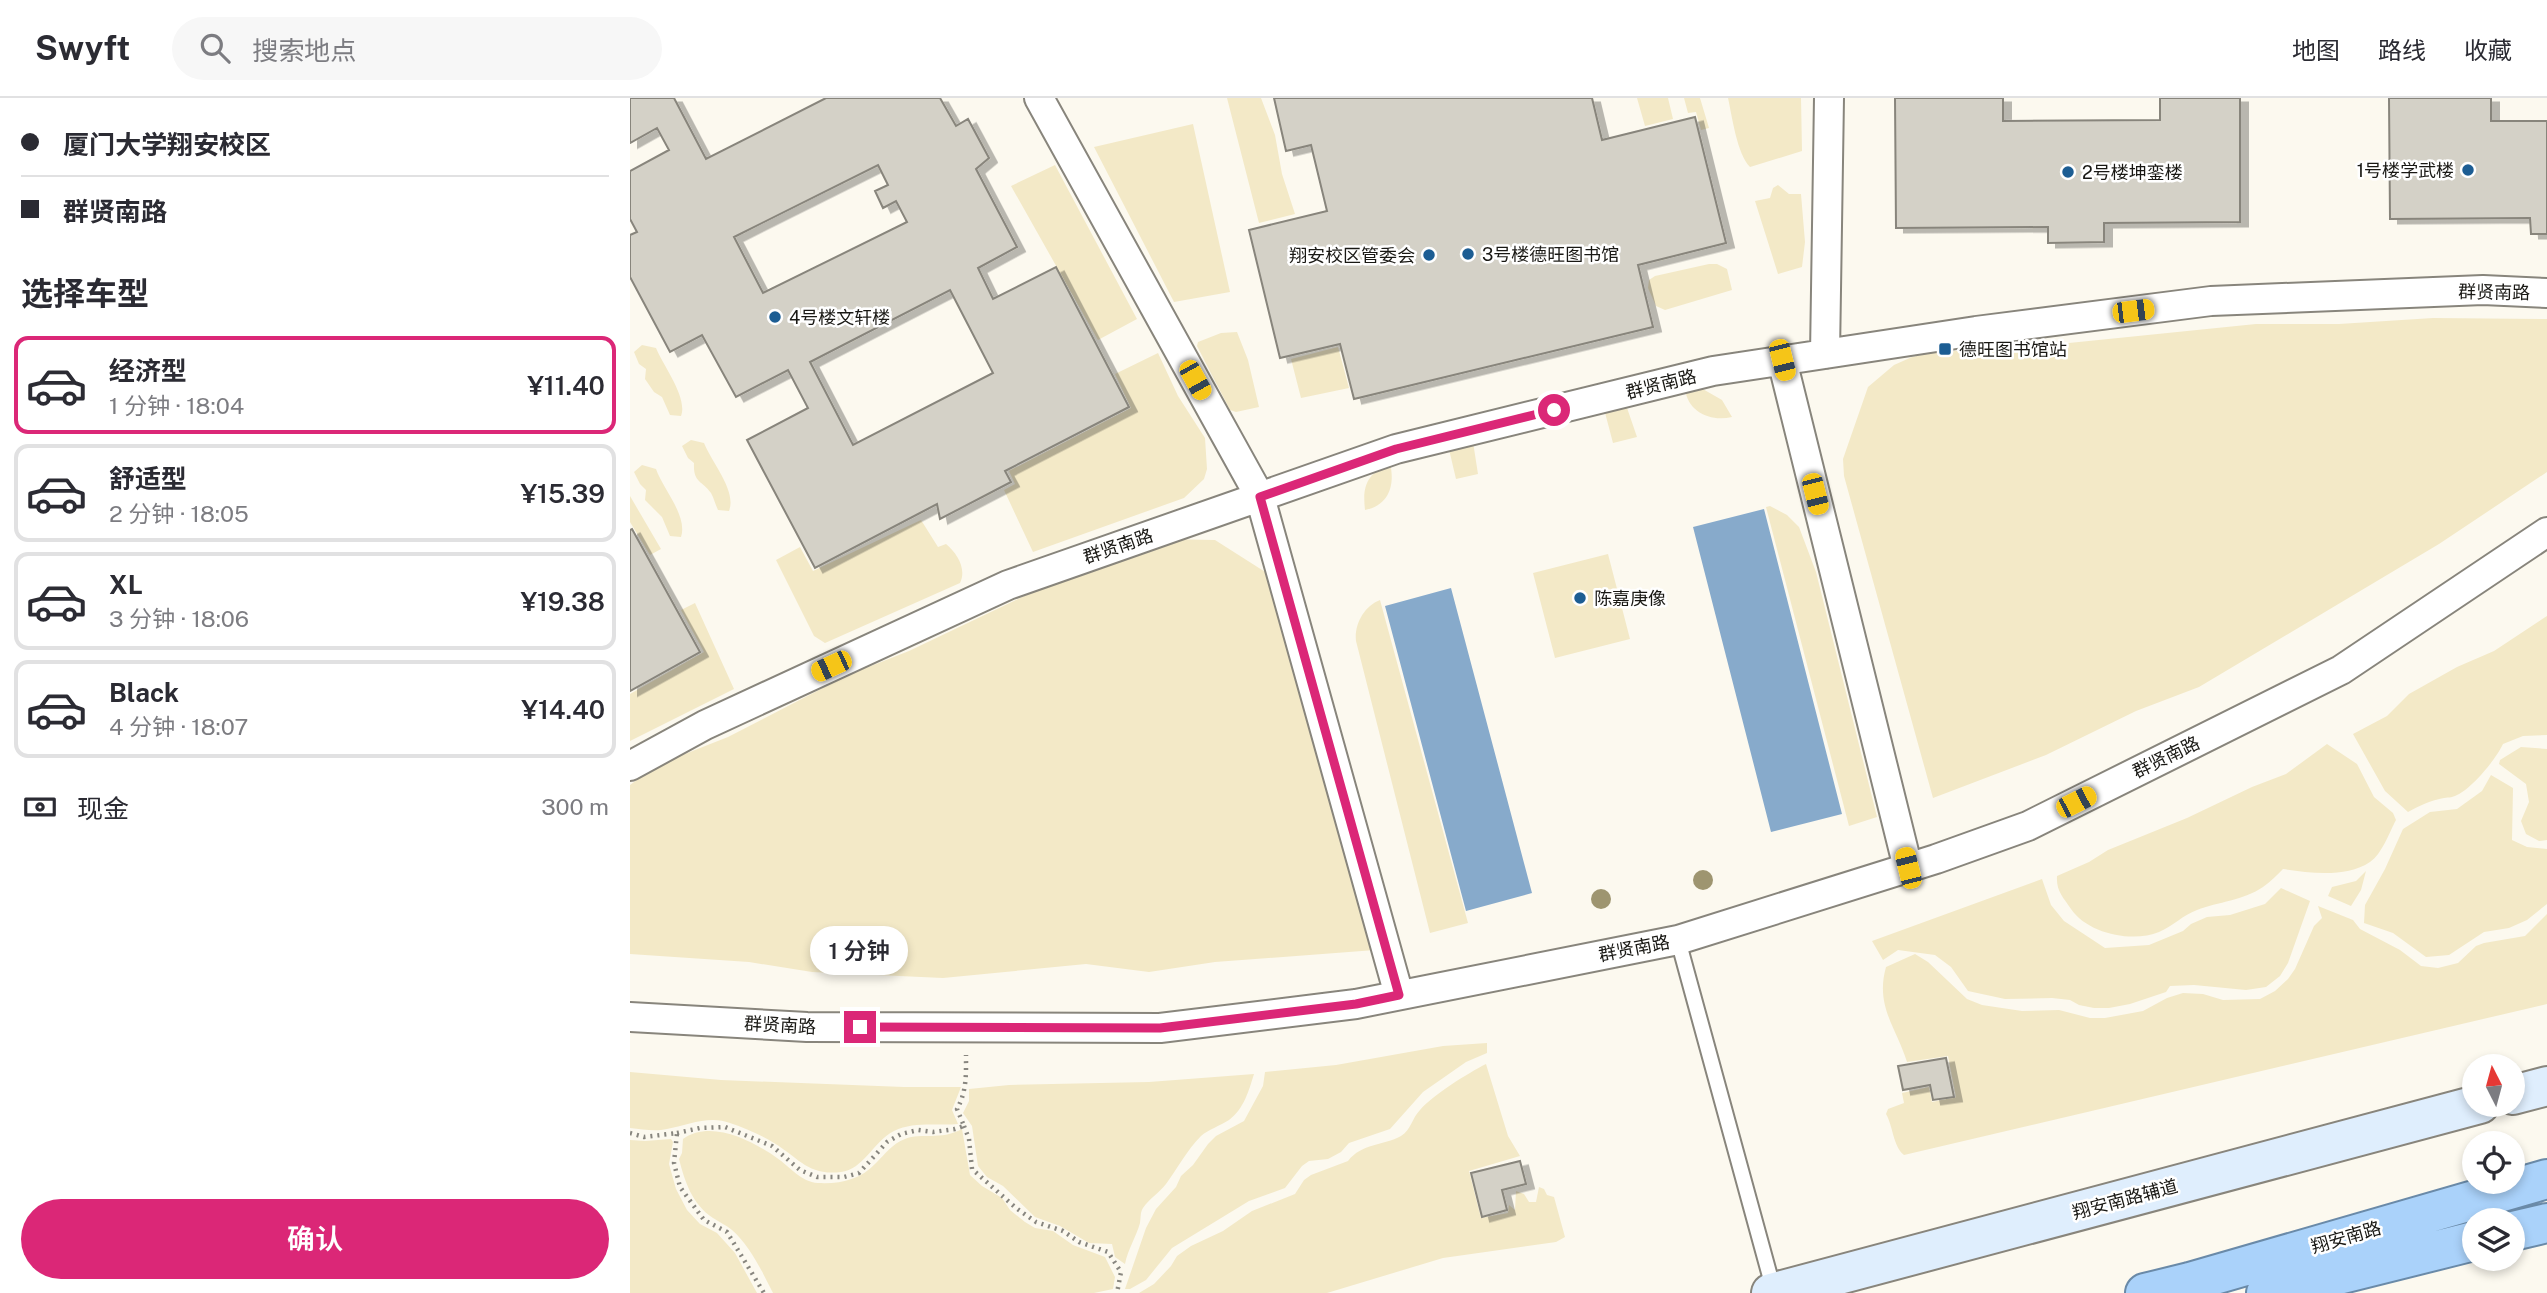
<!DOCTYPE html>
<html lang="zh">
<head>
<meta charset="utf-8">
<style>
  body { margin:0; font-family:"Public Sans","Noto Sans SC",sans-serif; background:#f7f7f7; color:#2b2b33; height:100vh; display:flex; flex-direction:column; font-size:26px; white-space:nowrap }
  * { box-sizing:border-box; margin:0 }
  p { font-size:23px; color:#7c7c81 }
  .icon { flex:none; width:38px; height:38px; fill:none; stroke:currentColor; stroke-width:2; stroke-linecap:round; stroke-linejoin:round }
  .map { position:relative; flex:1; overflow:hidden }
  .panel { display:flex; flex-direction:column; background:#fff; width:630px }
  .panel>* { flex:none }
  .guide { display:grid; align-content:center; height:154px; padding:0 21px; background:#fff }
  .needle { width:46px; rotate:354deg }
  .tools { position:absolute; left:1832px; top:956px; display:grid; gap:14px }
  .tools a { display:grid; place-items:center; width:63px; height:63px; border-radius:50%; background:#fff; box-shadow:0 4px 10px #0003; font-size:35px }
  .end { position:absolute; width:32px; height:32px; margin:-16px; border:9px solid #db2777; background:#fff; box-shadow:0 0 0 4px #fff }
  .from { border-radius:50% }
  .bubble { position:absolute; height:49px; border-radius:24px; background:#fff; box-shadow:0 4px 10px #0003; font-size:23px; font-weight:600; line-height:49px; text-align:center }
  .car { position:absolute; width:21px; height:42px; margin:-21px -10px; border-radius:9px; box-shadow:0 0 5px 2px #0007; background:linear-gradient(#f5c518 24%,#345 0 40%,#f5c518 0 76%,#345 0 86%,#f5c518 0) }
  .guide b { display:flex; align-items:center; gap:24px; height:66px; font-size:26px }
  .guide b+b { border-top:2px solid #e1e1e2 }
  .guide i { width:18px; height:18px; background:#2b2b33 }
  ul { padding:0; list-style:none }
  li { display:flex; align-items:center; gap:21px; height:98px; margin:0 14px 10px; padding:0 7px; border:4px solid #e1e1e2; border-radius:14px }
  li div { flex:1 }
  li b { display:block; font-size:26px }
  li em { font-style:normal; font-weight:600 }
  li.on { border-color:#db2777 }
  li>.icon { width:63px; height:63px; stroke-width:1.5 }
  h2 { padding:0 21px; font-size:32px; line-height:84px }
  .pay { display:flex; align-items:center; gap:18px; height:77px; padding:0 21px; font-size:26px }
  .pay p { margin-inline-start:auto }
  .button { display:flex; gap:14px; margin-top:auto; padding:14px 21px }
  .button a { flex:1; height:80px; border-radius:42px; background:#db2777; color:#fff; font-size:28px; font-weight:600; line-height:80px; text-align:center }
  header { display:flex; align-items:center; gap:42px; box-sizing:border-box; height:98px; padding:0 35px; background:#fff; border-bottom:2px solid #e1e1e2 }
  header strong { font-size:33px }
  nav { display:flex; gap:38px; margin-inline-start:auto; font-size:24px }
  .search { width:490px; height:63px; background:#f7f7f7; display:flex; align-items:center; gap:18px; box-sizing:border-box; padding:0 24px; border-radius:38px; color:#7c7c81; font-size:26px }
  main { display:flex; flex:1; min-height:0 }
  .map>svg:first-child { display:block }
</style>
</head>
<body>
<header>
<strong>Swyft</strong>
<div class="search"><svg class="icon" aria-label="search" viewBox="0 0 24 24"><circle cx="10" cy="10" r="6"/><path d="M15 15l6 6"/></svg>搜索地点</div>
<nav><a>地图</a><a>路线</a><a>收藏</a></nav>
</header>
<main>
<section class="panel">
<div class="guide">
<b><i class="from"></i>厦门大学翔安校区</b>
<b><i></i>群贤南路</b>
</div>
<h2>选择车型</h2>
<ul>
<li class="on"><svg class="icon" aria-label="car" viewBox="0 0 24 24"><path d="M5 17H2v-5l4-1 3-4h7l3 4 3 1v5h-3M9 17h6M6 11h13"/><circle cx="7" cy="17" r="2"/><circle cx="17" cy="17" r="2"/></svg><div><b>经济型</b><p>1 分钟 · 18:04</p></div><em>¥11.40</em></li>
<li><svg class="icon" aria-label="car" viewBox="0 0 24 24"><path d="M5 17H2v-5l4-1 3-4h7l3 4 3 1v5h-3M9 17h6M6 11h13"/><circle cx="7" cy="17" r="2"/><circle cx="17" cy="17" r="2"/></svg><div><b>舒适型</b><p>2 分钟 · 18:05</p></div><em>¥15.39</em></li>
<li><svg class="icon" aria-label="car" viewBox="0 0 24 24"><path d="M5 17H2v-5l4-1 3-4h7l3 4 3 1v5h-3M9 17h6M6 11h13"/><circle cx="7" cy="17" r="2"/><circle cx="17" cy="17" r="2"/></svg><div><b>XL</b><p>3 分钟 · 18:06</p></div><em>¥19.38</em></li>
<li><svg class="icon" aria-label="car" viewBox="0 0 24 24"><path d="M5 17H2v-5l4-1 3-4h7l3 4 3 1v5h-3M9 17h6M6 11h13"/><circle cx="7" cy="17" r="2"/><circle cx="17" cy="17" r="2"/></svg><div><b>Black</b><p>4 分钟 · 18:07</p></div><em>¥14.40</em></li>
</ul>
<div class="pay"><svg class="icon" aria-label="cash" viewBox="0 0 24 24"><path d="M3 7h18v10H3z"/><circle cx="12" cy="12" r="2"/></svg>现金<p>300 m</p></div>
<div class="button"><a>确认</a></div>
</section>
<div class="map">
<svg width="1917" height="1195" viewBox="0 0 1917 1195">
  <defs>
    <filter id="shadow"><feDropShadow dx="8" dy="4.5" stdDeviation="0" flood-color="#0004"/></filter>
  </defs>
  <rect width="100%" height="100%" fill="#fcf9ef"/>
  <path fill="#f3e9c7" d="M 597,0 L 631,0 L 645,37 L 652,76 L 665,116 L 629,125 Z
    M 1007,0 L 1038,0 L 1043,21 L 1015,28 Z
    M 1054,0 L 1070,0 L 1079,30 L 1071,32 L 1066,14 L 1058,15 Z
    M 1098,0 L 1171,0 L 1172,53 L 1120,69 C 1107,56 1102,18 1098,0 Z
    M 563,26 L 600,194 L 544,204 L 464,49 Z
    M 425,67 L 507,221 L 468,242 L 381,88 Z
    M 1148,87 L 1159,96 L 1171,96 L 1175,144 L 1172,169 L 1148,176 L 1125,103 L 1140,100 L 1143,90 Z
    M 1079,166 L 1087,166 L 1097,171 L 1102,192 L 1035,212 L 1026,208 L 1018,190 L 1019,182 L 1025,178 Z
    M 1803,220 L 1917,221 L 1917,374 L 1809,446 L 1569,589 L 1506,613 L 1416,657 L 1303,700 L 1214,378 L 1213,361 L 1238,289 L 1264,267 L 1282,259 L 1304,254 L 1400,249 L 1626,226 L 1709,226 Z
    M 607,234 L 618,262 L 629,309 L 606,314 L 600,312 L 567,248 L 568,244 L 591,235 Z
    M 12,247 L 26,250 C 34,269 58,300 51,318 L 40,317 L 32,299 L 24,294 L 15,281 L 16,271 L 9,266 L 4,254 Z
    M 708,249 L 719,290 L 671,300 L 661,261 Z
    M 528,255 L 548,298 L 575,340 L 577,371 L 574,381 L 554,400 L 403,454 L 374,392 L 385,386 L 379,373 L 501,310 L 485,276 Z
    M 1071,290 L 1092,302 L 1102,319 C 1080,324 1058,314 1055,291 Z
    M 995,304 L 1007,339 L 983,345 L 973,307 Z
    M 61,342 L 74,345 C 82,365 107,393 99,413 L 88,412 C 85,406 84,400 81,395 C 72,382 63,385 64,365 L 58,360 L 52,348 Z
    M 843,344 L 848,376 L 826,381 L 818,347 Z
    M 760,365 C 765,386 760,407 735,412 C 732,386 738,376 760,365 Z
    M 12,367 L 26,371 C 33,391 58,418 51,439 L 40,438 L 32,419 L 15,402 L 16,392 L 10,386 L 4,374 Z
    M 0,398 L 31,451 L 20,457 L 0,424 Z
    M 1140,408 L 1157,417 L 1169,429 L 1186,474 L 1247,719 L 1219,728 L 1136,409 Z
    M 291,422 L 308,449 L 316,446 C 327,455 337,471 330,485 L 195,545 L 184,538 L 146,462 L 170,449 L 183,473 Z
    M 532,441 L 585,442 L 640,477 L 705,693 L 732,820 L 745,852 L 585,864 L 519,874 L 456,866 L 313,880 L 182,874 L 119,864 L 0,856 L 0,687 L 27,667 L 98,639 L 218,577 L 279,553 L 411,490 Z
    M 978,456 L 1000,541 L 925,560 L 903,475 Z
    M 750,502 L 838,825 L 800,835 L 726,543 C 724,527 734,508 750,502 Z
    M 65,505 L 104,591 L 0,643 L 0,596 L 74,554 L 51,512 Z
    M 1917,518 L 1917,637 L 1893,638 L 1873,646 C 1866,661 1841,692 1825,698 C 1820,700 1820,699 1814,700 C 1801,702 1789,708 1778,714 L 1755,693 L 1723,636 L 1757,618 L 1779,596 L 1827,569 L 1864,553 Z
    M 1697,646 L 1727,666 L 1744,699 L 1763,715 L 1766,722 C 1759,735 1752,756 1740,764 C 1716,780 1680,775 1653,771 C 1647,777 1640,784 1633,789 C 1614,802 1588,804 1567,812 C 1553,817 1543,828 1529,834 C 1503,845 1458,836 1441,811 C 1433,799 1426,793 1427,778 L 1459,764 L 1478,752 L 1557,720 L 1622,689 L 1656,676 Z
    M 1891,649 L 1917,651 L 1917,742 L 1909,743 L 1896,736 L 1891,723 L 1899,704 L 1896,686 L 1869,666 L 1870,662 Z
    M 1861,677 L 1883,690 L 1882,742 L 1897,749 L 1917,751 L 1917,806 L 1897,822 L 1879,830 L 1854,834 L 1819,857 L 1796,859 L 1763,835 L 1734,825 L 1735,807 L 1755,771 L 1773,731 L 1800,714 L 1827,711 L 1852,693 Z
    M 1736,773 L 1731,792 L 1721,808 L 1698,798 L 1702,789 L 1726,783 Z
    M 1412,781 L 1421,807 L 1434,823 L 1475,850 L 1519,847 L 1553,833 L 1561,826 L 1577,819 L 1600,817 L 1635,806 L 1651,790 L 1680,803 L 1658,865 L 1650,878 L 1636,889 L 1616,892 L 1564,887 L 1540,888 L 1536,894 L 1500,906 L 1479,910 L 1464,910 L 1449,907 L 1440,902 L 1422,900 L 1375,901 L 1338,893 L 1321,869 L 1305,857 L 1268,852 L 1253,862 L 1242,843 Z
    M 1688,808 L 1723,822 L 1730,831 L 1770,852 L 1791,868 L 1808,870 L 1828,865 L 1846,848 L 1854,845 L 1895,838 L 1917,816 L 1917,906 L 1274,1057 C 1263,1048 1263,1028 1256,1016 L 1258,1011 L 1274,1005 L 1272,995 L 1299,989 L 1302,1004 L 1326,999 L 1318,958 L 1277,964 C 1266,929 1245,908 1256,869 L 1285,856 L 1298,864 L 1337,901 L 1352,907 L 1392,913 L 1429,912 L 1460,920 L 1475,920 L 1513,913 L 1537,900 L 1553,895 L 1573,896 L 1593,902 L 1630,901 L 1645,893 L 1658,881 L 1665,871 L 1684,828 L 1692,820 Z
    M 857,945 L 857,955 L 836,964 L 793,994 L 760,1031 L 719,1045 L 711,1054 L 698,1061 L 679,1063 L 672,1068 L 655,1090 L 619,1103 L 542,1150 L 516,1182 L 500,1191 L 495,1191 L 516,1130 L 526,1111 L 546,1089 L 551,1078 L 563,1067 L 578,1046 L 586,1038 L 614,1023 L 633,988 L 635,974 L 706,967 L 813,948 Z
    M 856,966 L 878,1038 L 890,1058 L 839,1073 L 851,1120 L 878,1115 L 879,1107 L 885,1112 L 886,1093 L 894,1096 L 899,1104 L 906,1104 L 909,1089 L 914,1091 L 917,1097 L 924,1099 L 935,1139 L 926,1144 L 813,1160 L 697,1195 L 509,1195 L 524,1186 L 541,1168 L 547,1158 L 561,1148 L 593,1133 L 622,1113 L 665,1096 L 674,1082 L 681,1077 L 718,1063 C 732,1045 753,1048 771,1038 C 781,1032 782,1020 790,1012 C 803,997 838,975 856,966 Z
    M 0,974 L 91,982 L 274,989 L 331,989 L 322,1012 L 328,1026 C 307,1028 284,1023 264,1033 C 244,1043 233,1072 211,1074 C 178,1078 169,1060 144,1045 C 131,1037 115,1030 100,1025 C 80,1017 57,1027 37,1031 C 24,1034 13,1031 0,1030 Z
    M 624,976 C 619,992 614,1011 599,1022 C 590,1028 579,1031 571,1038 C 557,1052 547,1071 536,1086 C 529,1095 519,1101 513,1110 C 510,1115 511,1119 510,1125 C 506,1139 498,1151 495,1166 L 485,1159 L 482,1146 L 459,1145 L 430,1128 L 405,1119 L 373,1088 L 357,1079 L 348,1068 L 342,1028 L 333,1015 L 339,1003 L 339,991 L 379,987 L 519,984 Z
    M 332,1031 L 340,1077 L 352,1088 L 372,1100 L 380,1112 L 395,1124 L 405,1130 L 423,1133 L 443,1147 L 475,1159 L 485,1179 L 483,1191 L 464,1195 L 143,1195 C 132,1173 120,1148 102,1132 C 96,1127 89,1124 83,1120 C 62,1106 55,1084 49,1061 L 52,1055 L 53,1041 C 81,1021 123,1043 147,1060 C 160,1069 171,1084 188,1085 C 211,1086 230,1082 246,1065 C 255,1056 262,1046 275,1041 C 292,1034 310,1043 332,1031 Z
    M 41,1041 L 43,1044 L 39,1066 L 46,1091 L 57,1112 L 70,1126 L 87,1135 L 105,1155 L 127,1195 L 0,1195 L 0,1042 L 15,1043 Z"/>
  <path fill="#87aacb" d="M 1134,411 L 1212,716 L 1141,734 L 1063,429 Z
    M 821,490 L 902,795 L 836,813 L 755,508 Z"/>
  <path fill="#d4d1c7" stroke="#88857c" stroke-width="2" fill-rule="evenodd" filter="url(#shadow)" d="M 0,0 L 44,0 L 76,61 L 196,0 L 310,0 L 326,28 L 338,21 L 359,60 L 346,71 L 387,149 L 348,170 L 363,201 L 426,169 L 499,309 L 375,373 L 381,384 L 310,421 L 307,406 L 185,470 L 117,342 L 178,310 L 158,272 L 106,299 L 72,237 L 40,254 L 0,179 L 0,137 L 7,134 L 0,121 L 0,73 L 39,52 L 27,30 L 0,45 ZM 248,67 L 258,87 L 245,93 L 253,110 L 266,103 L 277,124 L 133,195 L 104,139 ZM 320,192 L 363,275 L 223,347 L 180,264 Z
    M 644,0 L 962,0 L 972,42 L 1065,19 L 1096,145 L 1008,167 L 1023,229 L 724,301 L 710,246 L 650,260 L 619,132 L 697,113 L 681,47 L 656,53 Z
    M 1265,0 L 1373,0 L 1373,23 L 1530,22 L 1530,0 L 1610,0 L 1610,124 L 1474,125 L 1474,144 L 1418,145 L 1418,129 L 1266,130 Z
    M 1759,0 L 1861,0 L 1861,23 L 1917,23 L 1917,136 L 1901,136 L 1900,120 L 1760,121 Z
    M 2,431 L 70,554 L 0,593 L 0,432 Z
    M 1316,960 L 1324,999 L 1303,1002 L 1300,987 L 1273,992 L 1268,968 Z
    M 890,1063 L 896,1086 L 872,1092 L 877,1112 L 852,1119 L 841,1075 Z"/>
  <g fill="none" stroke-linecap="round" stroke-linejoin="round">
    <defs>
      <path id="service" d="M 1048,842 L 1144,1193"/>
      <path id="minor" d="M 409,0 L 630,399 L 769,897
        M 1195,256 L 1199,0
        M 1152,262 L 1278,770
        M 0,668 L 75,627 L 378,487 L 766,351 L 1083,273 L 1346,233 L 1581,203 L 1853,192 L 1917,195
        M 0,919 L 177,929 L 530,930 L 726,906 L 1048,842 L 1306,761 L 1398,728 L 1711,572 L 1917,434"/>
      <path id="secondary" d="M 1883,997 L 1917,988
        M 1141,1195 L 1850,1006"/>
      <path id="trunk" d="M 1883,1133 L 1917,1125
        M 1515,1195 L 1560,1184 L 1917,1081
        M 1636,1195 L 1844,1143"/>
    </defs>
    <use href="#service" stroke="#88857c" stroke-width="18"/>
    <use href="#minor" stroke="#88857c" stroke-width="32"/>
    <use href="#secondary" stroke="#88857c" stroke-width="42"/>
    <use href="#trunk" stroke="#6a8aa8" stroke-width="42"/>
    <path stroke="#88867f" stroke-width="4.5" stroke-dasharray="2 5" stroke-linecap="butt" d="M 334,1028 L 339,1041 L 342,1071 L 386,1110 L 406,1124 L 433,1133 L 449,1144 L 478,1154 L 491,1174 L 487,1195
      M 0,1035 L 14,1039 L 47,1035 L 44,1065 L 50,1089 L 74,1122 L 97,1134 L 134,1195
      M 47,1035 L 70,1030 L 95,1029 L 142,1048 L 170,1072 L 187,1079 L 214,1079 L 229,1075 L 257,1044 L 271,1036 L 288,1032 L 303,1034 L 325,1031 L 334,1028 L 327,1011 C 337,993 336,976 336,957"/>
    <use href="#service" stroke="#fff" stroke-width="14"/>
    <use href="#minor" stroke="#fff" stroke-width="28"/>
    <use href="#secondary" stroke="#dfeefd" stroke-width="38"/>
    <use href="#trunk" stroke="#aad2fa" stroke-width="38"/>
  </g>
  <g fill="#9e9570">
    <circle cx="1073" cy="782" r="10"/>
    <circle cx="971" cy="801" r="10"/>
  </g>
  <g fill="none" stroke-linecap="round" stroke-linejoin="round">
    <path stroke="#db2777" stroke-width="9" d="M 230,929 L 530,930 L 726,906 L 769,897 L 630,399 L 766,351 L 924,312"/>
  </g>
  <g fill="#1c5d93" stroke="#fff" stroke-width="2.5">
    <circle cx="1838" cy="72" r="7"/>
    <circle cx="1438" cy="74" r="7"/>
    <circle cx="838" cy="156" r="7"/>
    <circle cx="799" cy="157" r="7"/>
    <circle cx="145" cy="219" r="7"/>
    <rect x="1308" y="244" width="14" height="14" rx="3.5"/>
    <circle cx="950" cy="500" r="7"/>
  </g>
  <g text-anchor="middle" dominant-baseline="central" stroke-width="5" stroke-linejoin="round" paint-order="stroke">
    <g font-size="18" fill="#191814" stroke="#fff" text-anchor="start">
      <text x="1824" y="72" text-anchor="end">1号楼学武楼</text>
      <text x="1452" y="74">2号楼坤銮楼</text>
      <text x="852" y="156">3号楼德旺图书馆</text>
      <text x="785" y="157" text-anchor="end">翔安校区管委会</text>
      <text x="159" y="219">4号楼文轩楼</text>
      <text x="1329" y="251">德旺图书馆站</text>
      <text x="964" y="500">陈嘉庚像</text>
    </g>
    <g font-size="18" fill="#191814" stroke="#fff">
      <text transform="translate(1864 194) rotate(1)">群贤南路</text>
      <text transform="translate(1031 286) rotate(-14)">群贤南路</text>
      <text transform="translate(488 448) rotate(-19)">群贤南路</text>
      <text transform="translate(1536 659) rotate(-26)">群贤南路</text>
      <text transform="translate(1004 850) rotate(-11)">群贤南路</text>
      <text transform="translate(150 927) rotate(3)">群贤南路</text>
      <text transform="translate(1495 1101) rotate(-15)">翔安南路辅道</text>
      <text transform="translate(1716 1139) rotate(-16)">翔安南路</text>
    </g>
  </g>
</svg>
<div class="tools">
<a><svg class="needle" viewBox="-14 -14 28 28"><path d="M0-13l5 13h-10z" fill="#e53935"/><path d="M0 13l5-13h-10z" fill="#7c7c81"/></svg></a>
<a><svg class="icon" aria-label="locate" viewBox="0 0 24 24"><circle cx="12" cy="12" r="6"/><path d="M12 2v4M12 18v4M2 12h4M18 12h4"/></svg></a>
<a><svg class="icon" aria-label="layers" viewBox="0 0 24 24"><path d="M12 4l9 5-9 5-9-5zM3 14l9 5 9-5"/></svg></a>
</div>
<i class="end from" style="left:924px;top:312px"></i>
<i class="end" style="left:230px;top:929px"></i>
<div class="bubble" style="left:180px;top:828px;width:98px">1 分钟</div>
<i class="car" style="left:1503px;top:213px;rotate:83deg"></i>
<i class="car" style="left:1152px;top:262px;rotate:166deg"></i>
<i class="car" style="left:565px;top:282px;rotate:151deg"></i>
<i class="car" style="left:1185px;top:396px;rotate:166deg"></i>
<i class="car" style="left:201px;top:568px;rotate:245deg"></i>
<i class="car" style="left:1446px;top:704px;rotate:63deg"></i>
<i class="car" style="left:1278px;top:770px;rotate:346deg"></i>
</div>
</main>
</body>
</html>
